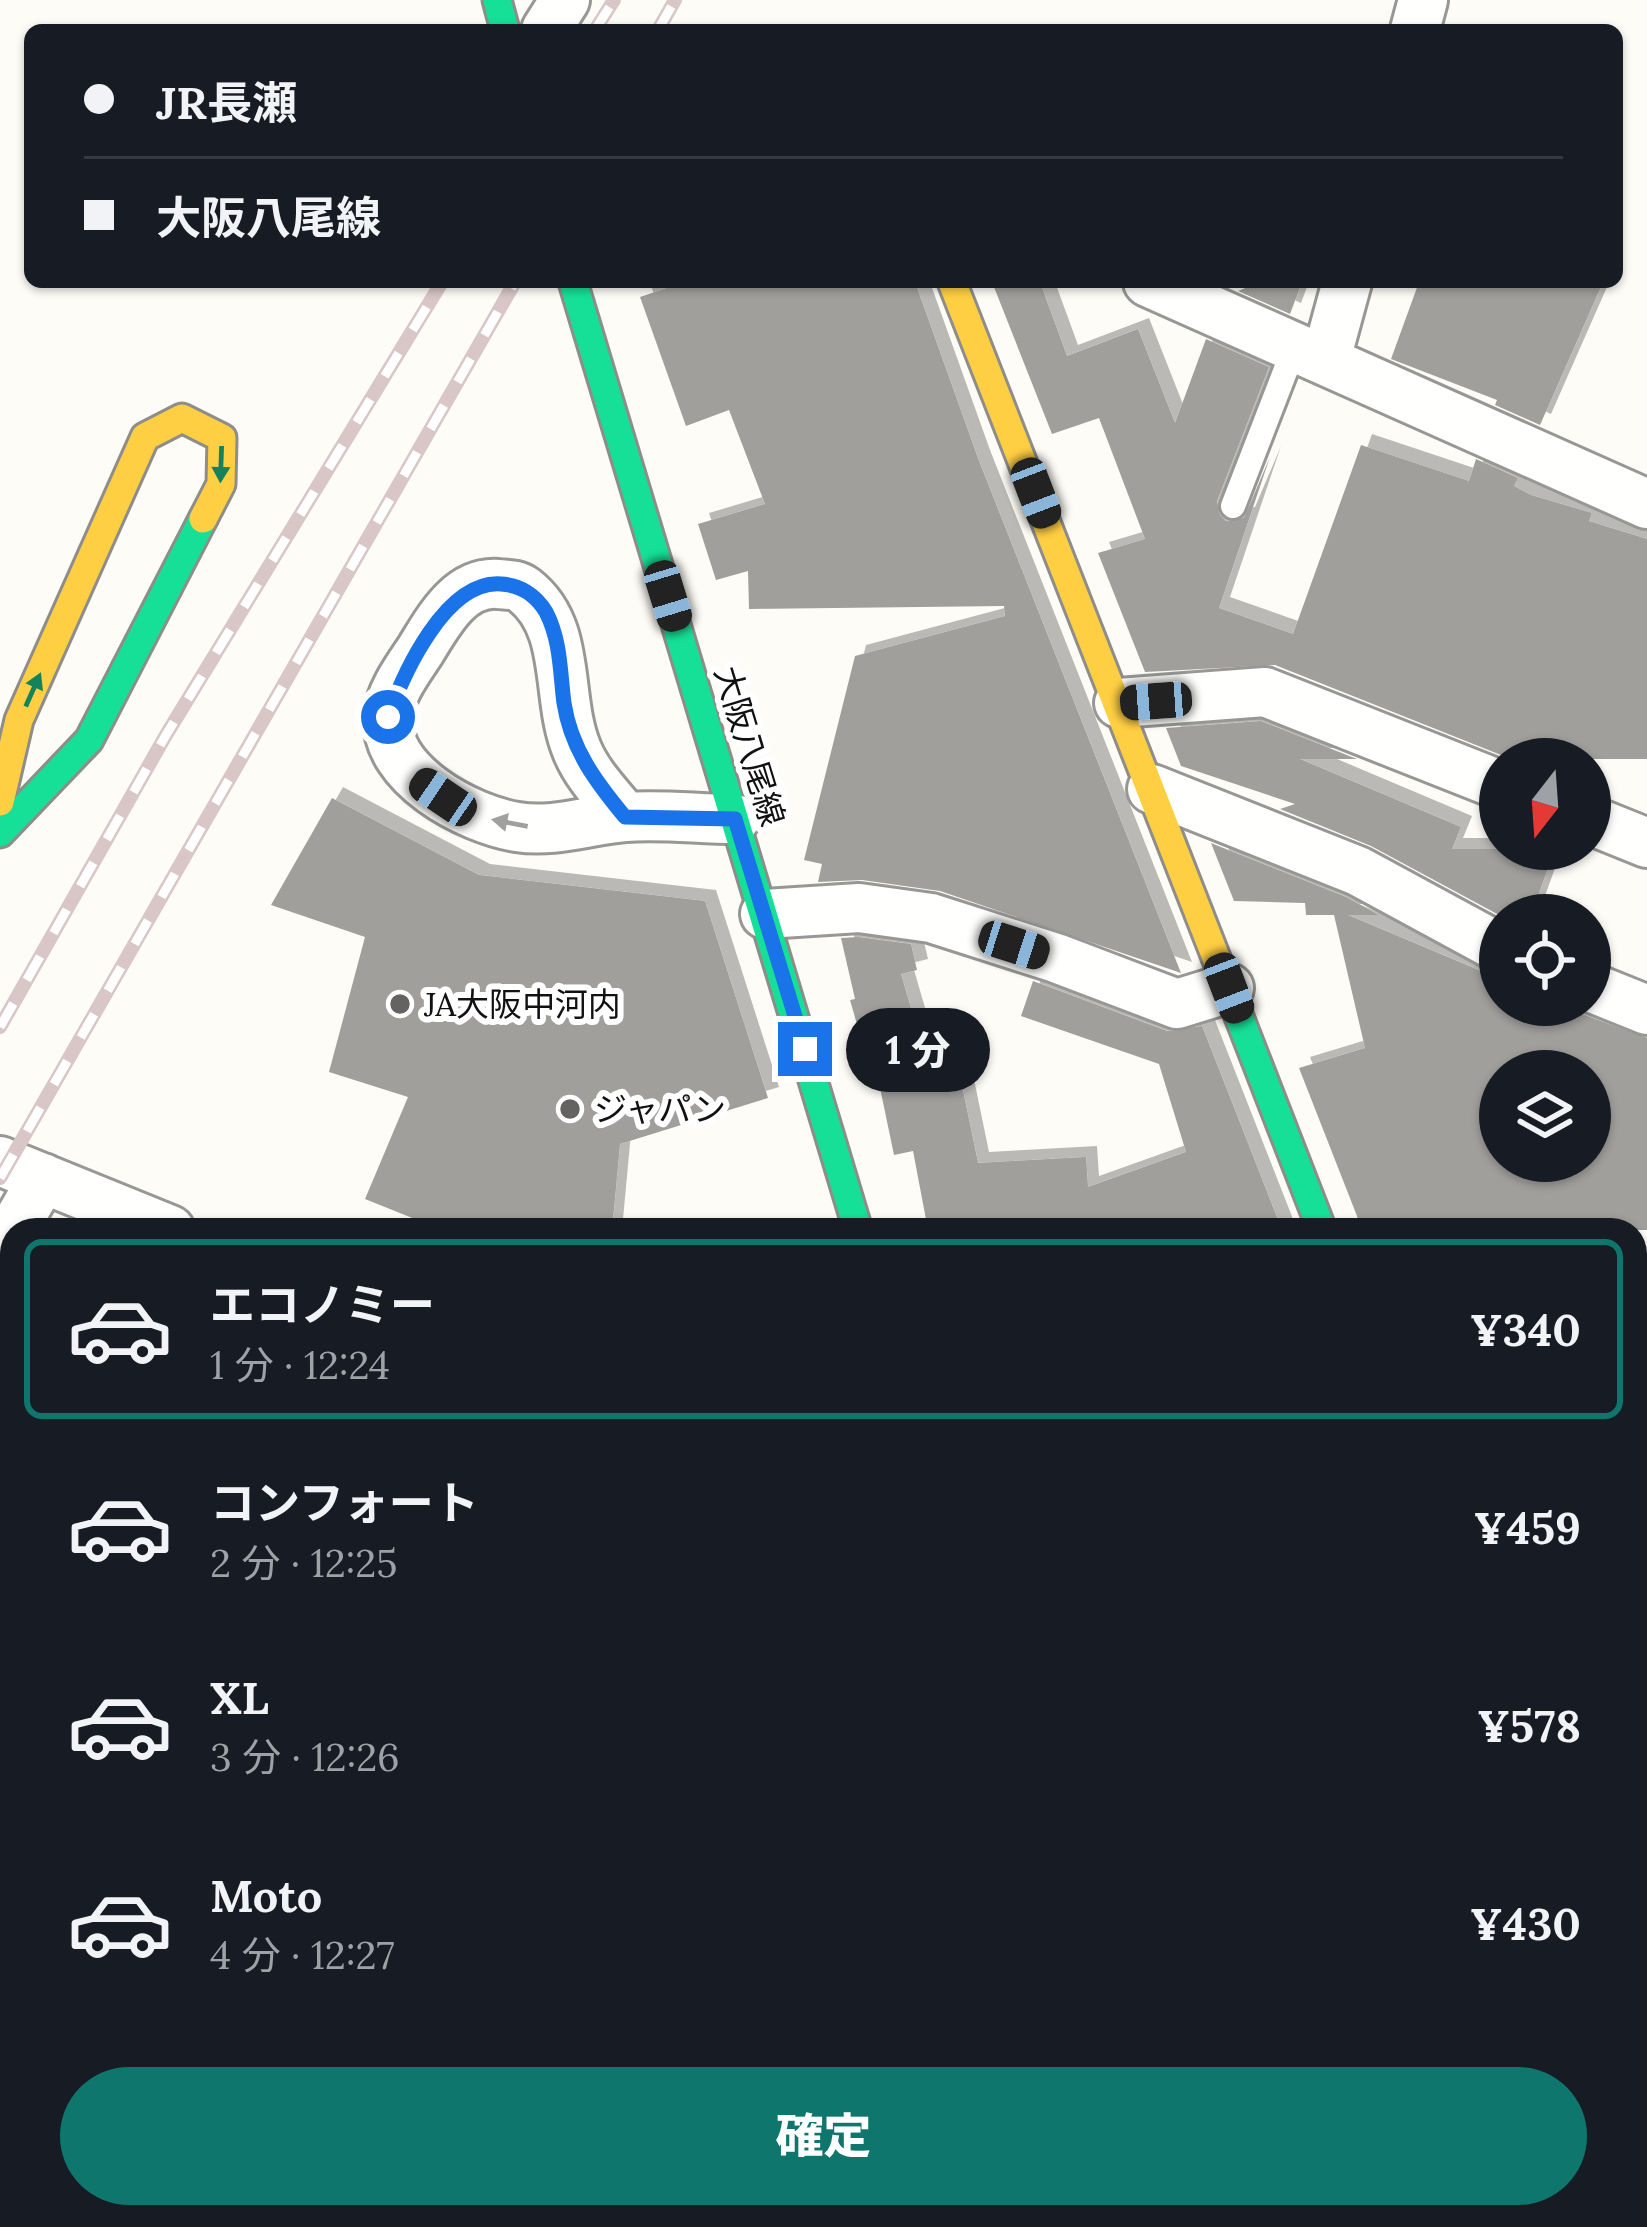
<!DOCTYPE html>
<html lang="ja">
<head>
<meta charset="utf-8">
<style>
  body { margin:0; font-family:Lora,"Noto Sans JP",serif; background:#20242c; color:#f1f3f6; height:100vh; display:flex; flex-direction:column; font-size:45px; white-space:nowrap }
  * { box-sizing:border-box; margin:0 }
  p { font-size:39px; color:#9ea1a6 }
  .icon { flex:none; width:66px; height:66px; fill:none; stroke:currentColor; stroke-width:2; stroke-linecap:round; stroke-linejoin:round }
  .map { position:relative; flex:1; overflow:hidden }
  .side { position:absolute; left:0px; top:1218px; width:1647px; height:1011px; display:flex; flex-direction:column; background:#171b24; border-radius:36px 36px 0 0; box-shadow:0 3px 9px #0004 }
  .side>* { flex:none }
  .guide { position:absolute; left:24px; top:24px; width:1599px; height:264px; border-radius:18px; box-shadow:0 3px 9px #0004; display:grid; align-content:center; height:264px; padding:0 60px; background:#171b24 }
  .needle { width:78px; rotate:197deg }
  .controls { position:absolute; left:1479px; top:738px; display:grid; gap:24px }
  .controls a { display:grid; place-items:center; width:132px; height:132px; border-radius:50%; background:#171b24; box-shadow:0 3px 9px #0004; font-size:60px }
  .end { position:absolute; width:54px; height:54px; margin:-27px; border:15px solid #1a73e8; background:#fff; box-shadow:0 0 0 6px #fff }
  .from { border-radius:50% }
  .bubble { position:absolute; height:84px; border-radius:42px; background:#171b24; box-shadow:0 3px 9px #0004; font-size:39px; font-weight:800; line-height:84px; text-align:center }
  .car { position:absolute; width:36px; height:72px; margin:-36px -18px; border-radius:15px; box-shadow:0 0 9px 3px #0007; background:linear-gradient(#222 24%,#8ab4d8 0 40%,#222 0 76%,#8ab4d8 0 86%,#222 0) }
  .guide b { display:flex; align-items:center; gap:42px; height:114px; font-size:45px }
  .guide b+b { border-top:3px solid #363941 }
  .guide i { width:30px; height:30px; background:#f1f3f6 }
  ul { padding:21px 0 0; list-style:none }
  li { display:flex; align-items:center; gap:36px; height:180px; margin:0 24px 18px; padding:0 36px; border:6px solid transparent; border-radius:18px }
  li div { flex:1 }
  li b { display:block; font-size:45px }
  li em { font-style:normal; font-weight:800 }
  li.active { border-color:#0f766e }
  li>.icon { width:108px; height:108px; stroke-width:1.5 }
  .cta { display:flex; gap:24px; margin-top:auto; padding:24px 60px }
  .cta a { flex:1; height:138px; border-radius:72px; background:#0f766e; color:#fff; font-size:48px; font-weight:800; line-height:138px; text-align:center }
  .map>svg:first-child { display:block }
</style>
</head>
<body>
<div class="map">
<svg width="1647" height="2227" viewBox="0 0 1647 2227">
  <defs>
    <filter id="shadow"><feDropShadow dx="11" dy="-11" stdDeviation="0" flood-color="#0004"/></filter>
  </defs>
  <rect width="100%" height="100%" fill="#fdfcf7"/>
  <path fill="#a19f9c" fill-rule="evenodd" filter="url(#shadow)" d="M 685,282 L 915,282 L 979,461 L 1181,973 L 940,891 L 862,880 L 818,882 L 822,864 L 804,860 L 855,656 L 1005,616 L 1004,606 L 749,609 L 748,571 L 716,580 L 698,524 L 765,504 L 729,410 L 686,426 L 640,297 Z
    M 992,282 L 1040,282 L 1067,356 L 1138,329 L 1175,423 L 1206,339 L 1269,367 L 1217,501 L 1220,515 L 1226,521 L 1244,518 L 1270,457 L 1219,608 L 1293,634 L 1361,445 L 1469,481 L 1476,459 L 1518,478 L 1514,486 L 1531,495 L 1592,513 L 1589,521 L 1647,539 L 1647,759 L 1511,759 L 1275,665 L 1145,672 L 1098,553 L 1145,539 L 1099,418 L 1052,434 Z
    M 1260,282 L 1302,282 L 1290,314 L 1238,291 Z
    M 1419,282 L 1603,282 L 1540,425 L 1495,405 L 1497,400 L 1391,359 Z
    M 1261,721 L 1357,759 L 1300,759 L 1461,827 L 1452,849 L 1555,849 L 1531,915 L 1499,915 L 1371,846 L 1280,809 L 1295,804 L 1181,766 L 1166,728 Z
    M 332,798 L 479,875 L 705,901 L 768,1098 L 620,1144 L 612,1230 L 442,1230 L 365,1199 L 408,1097 L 329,1072 L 365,937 L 271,905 Z
    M 1211,843 L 1346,897 L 1379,915 L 1348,915 L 1500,979 L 1500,1005 L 1568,1005 L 1579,1013 L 1647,1038 L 1647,1230 L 1359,1230 L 1357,1216 L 1299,1068 L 1365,1048 L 1334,915 L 1306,915 L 1305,903 L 1234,901 ZM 1500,1071 L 1590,1071 L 1590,1161 L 1500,1161 Z
    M 858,937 L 911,944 L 917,970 L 901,974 L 931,1077 L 959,1071 L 978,1163 L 1086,1157 L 1088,1187 L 1186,1152 L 1159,1064 L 1021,1016 L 1033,981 L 1167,1031 L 1202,1026 L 1282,1230 L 928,1230 L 913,1151 L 894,1155 L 875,1064 L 869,1066 L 850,1000 L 855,999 L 841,938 Z"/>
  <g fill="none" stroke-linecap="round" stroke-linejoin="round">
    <defs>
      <path id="lane" d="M 1233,506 L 1295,346
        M 1635,1987 L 1647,1983"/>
      <path id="street" d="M 546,30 L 565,0
        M 1415,30 L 1423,0
        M 1148,282 L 1647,504
        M 1326,359 L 1347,282
        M 1119,703 L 1265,692 L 1500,785
        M 1152,789 L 1358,871 L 1500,948
        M 625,817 C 608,796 587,775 577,750 C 555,698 573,628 524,590 C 516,584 508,585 498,584 C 459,581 438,622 420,651 C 408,669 390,693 388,716 C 384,775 468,819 517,827 C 555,833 588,820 625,817 C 661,814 699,819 735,819
        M 1590,820 L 1647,843
        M 765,914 L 859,908 L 931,918 L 1056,958 L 1177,1004 L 1229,988
        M 1590,987 L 1647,1010
        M 0,1161 L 170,1230
        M 13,1230 L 43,1178
        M 1635,1554 L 1647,1550
        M 0,1568 L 12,1572
        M 1635,2029 L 1647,2074
        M 0,2081 L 12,2051
        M 359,2227 L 362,2217"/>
      <path id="fast" d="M 497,0 L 505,30
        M 573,282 L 858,1230
        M 0,833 L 89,740 L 203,519
        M 1222,973 L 1322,1230"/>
      <path id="slow" d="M 952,282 L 1222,973
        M 0,802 L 19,720 L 145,437 L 182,418 L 222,438 L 221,484 L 203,519
        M 1162,2217 L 1165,2227"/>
    </defs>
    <use href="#lane" stroke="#979795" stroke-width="30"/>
    <use href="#street" stroke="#979795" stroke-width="54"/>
    <use href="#fast" stroke="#8e8d8b" stroke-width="33"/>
    <use href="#slow" stroke="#8e8d8b" stroke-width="33"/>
    <use href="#lane" stroke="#fffffe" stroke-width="24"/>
    <use href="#street" stroke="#fffffe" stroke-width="48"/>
    <use href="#fast" stroke="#16e098" stroke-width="27"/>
    <use href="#slow" stroke="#ffcf43" stroke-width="27"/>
    <defs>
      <path id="rail" d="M 595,30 L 614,0
        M 658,30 L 675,0
        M 0,1027 L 166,735 L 442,282
        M 0,1178 L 515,282"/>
    </defs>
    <use href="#rail" stroke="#d9c6c7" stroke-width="14"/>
    <use href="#rail" stroke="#fff" stroke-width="9" stroke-dasharray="27" stroke-linecap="butt"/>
  </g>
  <defs><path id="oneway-solid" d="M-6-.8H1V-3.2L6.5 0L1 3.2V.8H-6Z" transform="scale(3)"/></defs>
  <g fill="#14835b">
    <use href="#oneway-solid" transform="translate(221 464) rotate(92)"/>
    <use href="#oneway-solid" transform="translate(33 690) rotate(-66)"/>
  </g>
  <use fill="#a0a09f" href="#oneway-solid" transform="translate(510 823) rotate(-169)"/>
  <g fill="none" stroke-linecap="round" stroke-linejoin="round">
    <path stroke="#1a73e8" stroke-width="15" d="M 388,717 C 404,672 446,580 501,584 C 520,585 536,595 546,612 C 561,641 560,673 564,703 C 571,749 596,782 625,817 L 735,819 L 805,1049"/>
  </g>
  <g fill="#646362" stroke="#fff" stroke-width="4.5">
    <circle cx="400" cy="1004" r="12"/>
    <circle cx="570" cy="1109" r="12"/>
  </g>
  <g text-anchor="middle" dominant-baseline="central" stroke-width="12" stroke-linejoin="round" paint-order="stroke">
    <g font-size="33" fill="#111" stroke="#fff">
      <text transform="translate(750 746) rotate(73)">大阪八尾線</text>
    </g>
    <g font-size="33" fill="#111" stroke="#fff" text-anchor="start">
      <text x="424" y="1004">JA大阪中河内</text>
      <text x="594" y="1109">ジャパン</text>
    </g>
  </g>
</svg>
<div class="controls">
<a><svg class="needle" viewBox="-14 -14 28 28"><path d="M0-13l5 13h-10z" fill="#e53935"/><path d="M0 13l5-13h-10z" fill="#9ea1a6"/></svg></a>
<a><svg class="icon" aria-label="locate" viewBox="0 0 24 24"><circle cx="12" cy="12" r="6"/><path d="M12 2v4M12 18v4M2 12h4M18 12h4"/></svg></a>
<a><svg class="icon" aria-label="layers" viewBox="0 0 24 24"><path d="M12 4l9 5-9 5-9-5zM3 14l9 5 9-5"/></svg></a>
</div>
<i class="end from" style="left:388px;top:717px"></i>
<i class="end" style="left:805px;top:1049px"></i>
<div class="bubble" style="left:846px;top:1008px;width:144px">1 分</div>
<i class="car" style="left:1036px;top:493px;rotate:159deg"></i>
<i class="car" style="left:668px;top:596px;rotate:163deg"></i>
<i class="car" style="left:1156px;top:701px;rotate:266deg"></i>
<i class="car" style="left:443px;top:797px;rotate:304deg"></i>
<i class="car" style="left:1014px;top:945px;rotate:108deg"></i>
<i class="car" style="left:1229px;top:988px;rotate:159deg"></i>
<div class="guide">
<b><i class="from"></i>JR長瀬</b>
<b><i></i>大阪八尾線</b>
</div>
<section class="side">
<ul>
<li class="active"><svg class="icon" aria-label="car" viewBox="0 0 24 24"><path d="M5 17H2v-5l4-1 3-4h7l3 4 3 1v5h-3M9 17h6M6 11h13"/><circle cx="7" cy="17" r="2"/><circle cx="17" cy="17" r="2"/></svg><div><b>エコノミー</b><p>1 分 · 12:24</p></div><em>¥340</em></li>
<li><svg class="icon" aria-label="car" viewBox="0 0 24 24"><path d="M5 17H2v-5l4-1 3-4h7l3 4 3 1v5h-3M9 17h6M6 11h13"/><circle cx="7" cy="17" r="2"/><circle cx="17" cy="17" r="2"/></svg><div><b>コンフォート</b><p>2 分 · 12:25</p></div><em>¥459</em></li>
<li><svg class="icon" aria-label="car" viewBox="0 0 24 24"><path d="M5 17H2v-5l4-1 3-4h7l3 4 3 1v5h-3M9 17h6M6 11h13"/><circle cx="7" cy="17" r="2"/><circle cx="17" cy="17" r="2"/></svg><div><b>XL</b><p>3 分 · 12:26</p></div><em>¥578</em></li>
<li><svg class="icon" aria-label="car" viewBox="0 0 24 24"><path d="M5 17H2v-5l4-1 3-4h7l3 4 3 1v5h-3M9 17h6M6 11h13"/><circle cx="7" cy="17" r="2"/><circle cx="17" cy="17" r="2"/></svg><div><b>Moto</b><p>4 分 · 12:27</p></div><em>¥430</em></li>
</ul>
<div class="cta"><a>確定</a></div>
</section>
</div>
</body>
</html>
